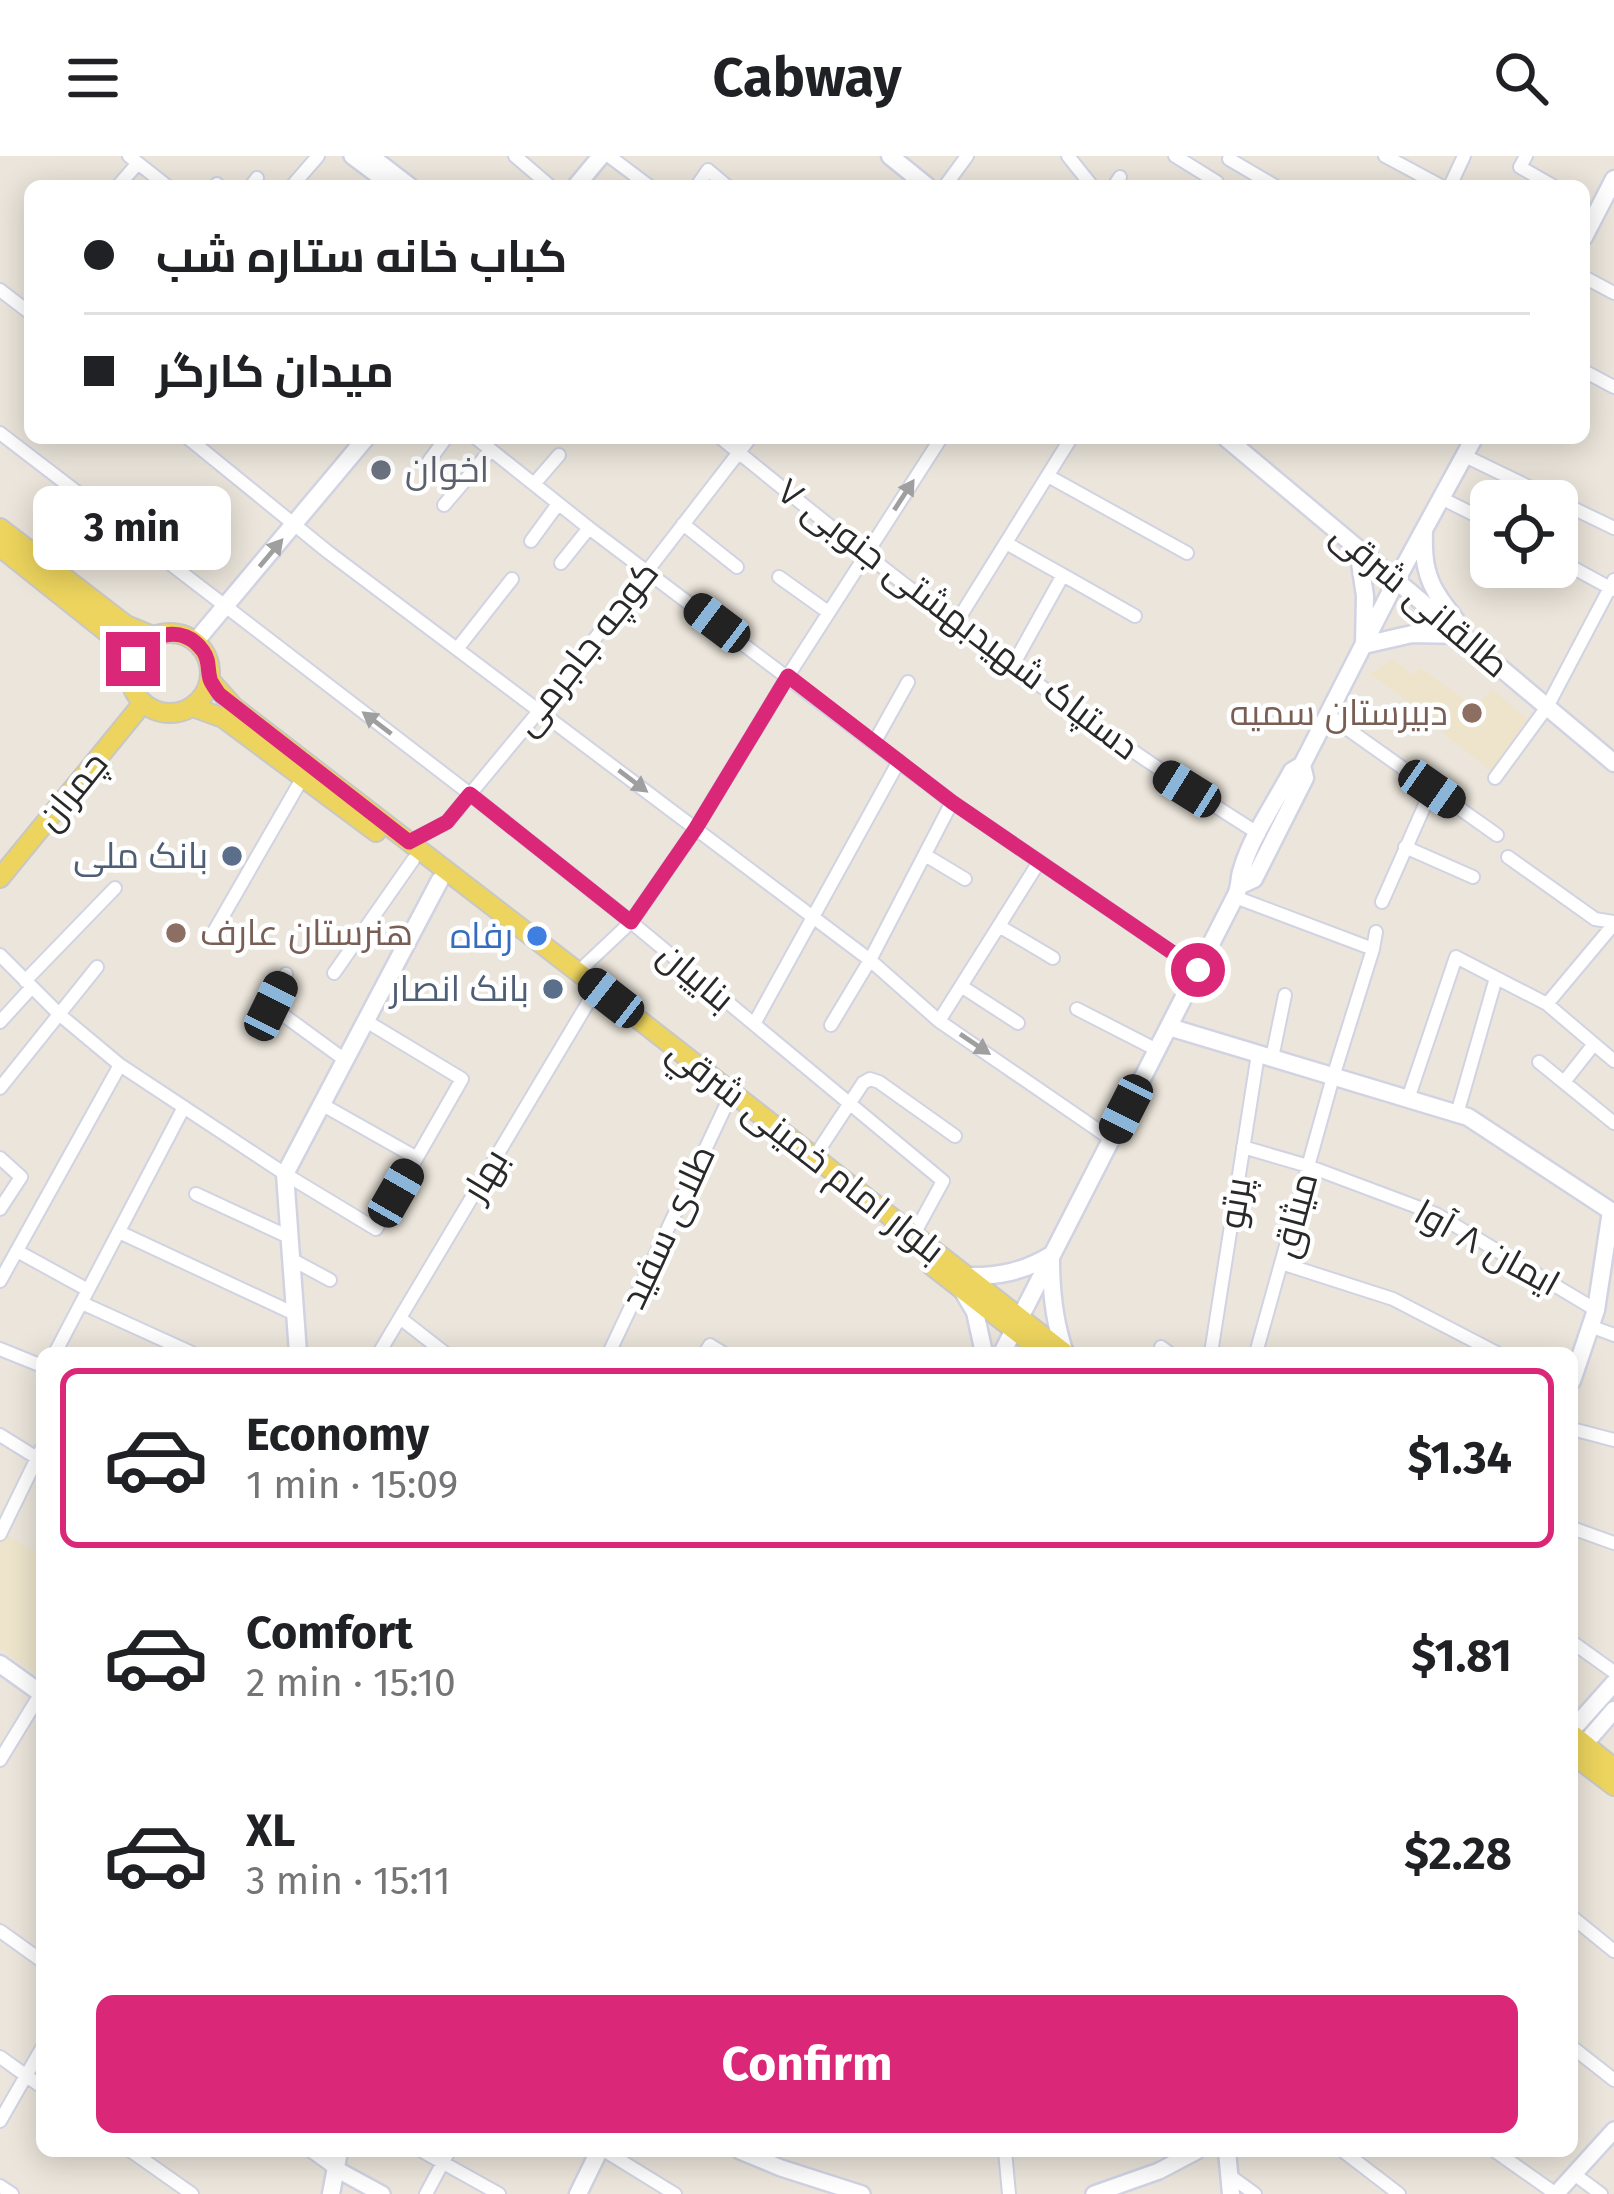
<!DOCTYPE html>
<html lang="en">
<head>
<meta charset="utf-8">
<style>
  body { margin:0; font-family:"Fira Sans",Cairo,sans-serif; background:#f6f6f6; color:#202124; height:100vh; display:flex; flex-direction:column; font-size:45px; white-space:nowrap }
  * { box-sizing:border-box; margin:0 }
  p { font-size:39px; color:#757577 }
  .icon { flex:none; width:66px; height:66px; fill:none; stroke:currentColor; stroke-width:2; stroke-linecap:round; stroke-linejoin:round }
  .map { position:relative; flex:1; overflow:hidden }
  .drawer { position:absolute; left:36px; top:1191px; width:1542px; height:810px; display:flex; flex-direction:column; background:#fff; border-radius:18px; box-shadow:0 6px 30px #0003 }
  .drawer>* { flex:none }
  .top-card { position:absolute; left:24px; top:24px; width:1566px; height:264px; border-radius:18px; box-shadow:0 6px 30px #0003; display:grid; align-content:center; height:264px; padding:0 60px; background:#fff }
  .controls { position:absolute; left:1470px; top:324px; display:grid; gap:24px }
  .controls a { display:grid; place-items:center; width:108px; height:108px; border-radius:18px; background:#fff; box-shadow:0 6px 30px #0003; font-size:60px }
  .end { position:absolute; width:54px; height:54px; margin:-27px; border:15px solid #db2777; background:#fff; box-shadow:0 0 0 6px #fff }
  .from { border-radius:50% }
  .bubble { position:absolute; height:84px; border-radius:18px; background:#fff; box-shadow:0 6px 30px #0003; font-size:39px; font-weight:700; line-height:84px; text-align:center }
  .car { position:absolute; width:36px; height:72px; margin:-36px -18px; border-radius:15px; box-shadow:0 0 9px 3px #0007; background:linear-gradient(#222 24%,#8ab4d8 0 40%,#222 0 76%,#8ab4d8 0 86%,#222 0) }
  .top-card b { display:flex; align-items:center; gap:42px; height:114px; font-size:45px }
  .top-card b+b { border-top:3px solid #e0e0e0 }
  .top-card i { width:30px; height:30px; background:#202124 }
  ul { padding:21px 0 0; list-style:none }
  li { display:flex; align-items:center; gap:36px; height:180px; margin:0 24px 18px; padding:0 36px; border:6px solid transparent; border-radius:18px }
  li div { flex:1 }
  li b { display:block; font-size:45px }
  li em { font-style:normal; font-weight:700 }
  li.selected { border-color:#db2777 }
  li>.icon { width:108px; height:108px; stroke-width:1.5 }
  .primary-button { display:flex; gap:24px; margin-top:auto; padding:24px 60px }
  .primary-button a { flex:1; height:138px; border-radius:18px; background:#db2777; color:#fff; font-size:48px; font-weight:700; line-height:138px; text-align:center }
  header { display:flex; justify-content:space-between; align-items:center; height:156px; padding:0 60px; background:#fff; font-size:54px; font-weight:700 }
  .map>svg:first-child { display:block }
</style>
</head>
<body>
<header><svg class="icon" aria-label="menu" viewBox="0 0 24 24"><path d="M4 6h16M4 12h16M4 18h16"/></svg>Cabway<svg class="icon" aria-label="search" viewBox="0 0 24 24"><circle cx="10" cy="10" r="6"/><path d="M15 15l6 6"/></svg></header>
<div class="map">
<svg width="1614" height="2038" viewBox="0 0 1614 2038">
  <rect width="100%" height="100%" fill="#ebe5db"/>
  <path fill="#ede4cb" d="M 1393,503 L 1413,519 L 1421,512 L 1475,551 L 1492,533 L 1540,574 L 1503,624 L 1450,583 L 1432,563 L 1370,518 Z
    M 4,1378 L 42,1399 L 42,1522 L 0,1492 L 0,1387 Z"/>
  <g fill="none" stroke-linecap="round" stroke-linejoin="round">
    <defs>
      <path id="minor" d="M 129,0 L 167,30
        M 515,0 L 550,30
        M 609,0 L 649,30
        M 1068,0 L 1092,30
        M 1175,0 L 1217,26
        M 1385,0 L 1441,30
        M 1526,0 L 1520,11 L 1553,30
        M 1229,3 L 1275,30
        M 118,30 L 138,7
        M 215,30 L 217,28
        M 251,30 L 257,22
        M 292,30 L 318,0
        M 697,30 L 708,14 L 727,30
        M 945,30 L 967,0
        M 1114,30 L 1120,21
        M 1450,30 L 1464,0
        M 1584,121 L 1614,137
        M 0,134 L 30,157
        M 1584,215 L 1614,231
        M 0,277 L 470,638 L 631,766 L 943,1025 L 913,1080
        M 188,282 L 328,396 L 870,804 L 939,865 L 1111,983
        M 476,282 L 589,372 L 952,646 L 1198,814
        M 721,282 C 893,423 1070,559 1259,678
        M 1465,300 L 1614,372
        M 429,305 L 446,282
        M 1048,320 L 1187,397
        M 534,328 L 559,299
        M 1441,342 L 1491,367
        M 444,349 L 491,294
        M 683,368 L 737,411
        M 531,385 L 558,348
        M 1006,387 L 1063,419 L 1013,509
        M 1557,403 L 1614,434
        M 561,407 L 589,372
        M 1063,419 L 1135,460
        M 779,421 L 828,456
        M 956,467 L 1071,282
        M 457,493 L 512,423
        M 1328,559 L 1497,679
        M 874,587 L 908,526
        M 1495,622 L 1547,551 L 1614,424
        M 409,686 L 447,666 L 539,555 L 750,282
        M 1405,691 L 1473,721
        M 925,699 L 965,723
        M 1508,701 L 1595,763 L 1614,766
        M 1235,741 L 1373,793 L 1376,776
        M 1382,746 L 1432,633
        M 999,770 L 1053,802
        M 212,779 L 303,621
        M 0,799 L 60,859 L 120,909 L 285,1018 L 376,1073 L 462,923 L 366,865
        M 578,816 L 631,766 L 696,672 L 788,520 L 941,282
        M 334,817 L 413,704
        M 286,818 L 271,850 L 345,904
        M 25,825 L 115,732
        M 961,830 L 1018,867
        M 1547,848 L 1614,768
        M 1077,853 L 1157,894
        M 939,865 L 1039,706
        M 0,866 L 32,831
        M 754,868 L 899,605
        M 831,869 L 870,804 L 952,646
        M 1272,902 L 1285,839
        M 1539,906 L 1614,967
        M 1564,926 L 1594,888
        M 0,932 L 97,811
        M 1408,943 L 1456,801 L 1547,848 L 1614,905
        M 323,949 L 417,1002
        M 1457,958 L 1496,822
        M 1243,991 L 1308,1010 L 1436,1058 L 1596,1154
        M 815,1000 L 863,927 L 870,923 L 879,926 L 955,980
        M 0,1002 L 21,1021 L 0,1053
        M 196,1038 L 289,1081
        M 119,1076 L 295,1158
        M 17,1095 L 88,1134
        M 291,1103 L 330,1124
        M 1281,1107 L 1393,1143 L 1497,1197
        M 0,1125 L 120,909
        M 82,1147 L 192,1197
        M 400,1162 L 445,1197
        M 1590,1170 L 1614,1179
        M 1161,1191 L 1169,1197
        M 0,1193 L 42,1210
        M 55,1197 L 184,951
        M 379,1197 L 592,840
        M 609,1197 L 728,945
        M 705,1197 L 710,1189 L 723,1197
        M 1211,1197 L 1258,898
        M 1256,1197 L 1333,921 L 1373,793
        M 1572,1273 L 1614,1284
        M 0,1279 L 37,1302
        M 1572,1372 L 1614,1387
        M 0,1378 L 42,1292
        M 1572,1486 L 1614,1516
        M 0,1604 L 41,1537
        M 1572,1761 L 1614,1795
        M 0,1775 L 42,1805
        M 1572,1891 L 1614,1924
        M 0,1901 L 42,1931
        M 0,1965 L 42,1892
        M 131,1995 L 192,2038
        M 311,1995 L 336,2013
        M 422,1995 L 499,2038
        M 605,1995 L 675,2038
        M 1005,1995 L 1009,2038
        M 1343,1995 L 1399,2038
        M 1495,1995 L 1556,2038
        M 1574,2018 L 1601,2038
        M 1229,2019 L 1255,2038
        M 0,2030 L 12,2038
        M 426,2038 L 449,1995"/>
      <path id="tertiary" d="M 352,0 L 392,30
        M 371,0 L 410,30
        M 740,1995 L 781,2012 L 862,2038
        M 336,2013 L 382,2038
        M 1094,2038 L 1159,2015 L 1197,1995
        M 1556,2038 L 1614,1974"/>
      <path id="secondary" d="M 890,0 L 927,30
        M 576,30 L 601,0
        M 1584,81 L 1614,23
        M 1226,282 L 1614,607
        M 1358,393 L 1365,440 L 1364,489 L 1412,478 L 1462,479 C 1459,465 1449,456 1441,444 C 1425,422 1423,401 1424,374
        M 195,486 L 366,282
        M 1241,729 L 1254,723 L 1305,622 L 1302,609
        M 1169,871 L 1468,961 L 1614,1057
        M 1051,1104 C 1051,1136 1054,1166 1065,1197
        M 965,1120 C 997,1121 1023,1116 1051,1099
        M 962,1134 L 975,1156 L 984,1197
        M 298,1197 L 285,1018 L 440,724
        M 1002,1197 L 1235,741 C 1241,730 1238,723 1242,713 C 1251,681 1276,645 1292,615 L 1302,609 L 1396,425 L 1474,282
        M 1572,1225 L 1596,1154 L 1611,1055
        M 0,1508 L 42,1538
        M 1572,1574 L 1614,1527
        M 1575,1599 L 1614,1554
        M 1227,1995 L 1231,2038
        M 331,2038 L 339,1995
        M 578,2038 L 599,1995"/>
      <path id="primary" d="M 0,372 L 126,469 L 155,481
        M 0,391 L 114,482 L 130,513
        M130 517a40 40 0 1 1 80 0a40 40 0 1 1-80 0Z
        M 210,524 L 234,551 L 578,816 L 1065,1197
        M 193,551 L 223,562 L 376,676
        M 0,722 L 143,547
        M 932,1110 L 1044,1197
        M 1572,1578 L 1614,1612
        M 1572,1598 L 1614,1630"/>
    </defs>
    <use href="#minor" stroke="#d1d3e2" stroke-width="16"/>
    <use href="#tertiary" stroke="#d1d3e2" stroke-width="20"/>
    <use href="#secondary" stroke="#d1d3e2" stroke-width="21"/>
    <use href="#primary" stroke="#c7c7c7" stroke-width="22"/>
    <use href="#minor" stroke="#fff" stroke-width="12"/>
    <use href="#tertiary" stroke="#fff" stroke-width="15"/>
    <use href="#secondary" stroke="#fff" stroke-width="16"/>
    <use href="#primary" stroke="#edd45e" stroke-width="18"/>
  </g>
  <defs><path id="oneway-solid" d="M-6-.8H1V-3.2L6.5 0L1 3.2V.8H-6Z" transform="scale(3)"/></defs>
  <g fill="#9f9f9f">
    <use href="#oneway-solid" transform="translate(904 339) rotate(-57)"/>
    <use href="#oneway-solid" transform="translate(271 397) rotate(-50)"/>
    <use href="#oneway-solid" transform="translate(377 567) rotate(-143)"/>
    <use href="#oneway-solid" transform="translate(633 625) rotate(37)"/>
    <use href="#oneway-solid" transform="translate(975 888) rotate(34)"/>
  </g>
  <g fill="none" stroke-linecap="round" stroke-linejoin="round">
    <path stroke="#db2777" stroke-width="15" d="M 133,503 C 148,477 183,467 203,495 C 210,505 207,512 210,523 C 210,525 218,537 220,539 L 409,686 L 447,666 L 470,638 L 631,766 L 696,672 L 788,520 L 952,646 L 1198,814"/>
  </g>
  <circle fill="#6b7280" stroke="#fff" stroke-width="4.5" cx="381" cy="314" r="12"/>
  <g fill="#8d6e63" stroke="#fff" stroke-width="4.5">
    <circle cx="1472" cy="557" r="12"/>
    <circle cx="176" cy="777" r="12"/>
  </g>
  <g fill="#5c6f8a" stroke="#fff" stroke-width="4.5">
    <circle cx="232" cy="700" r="12"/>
    <circle cx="553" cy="833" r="12"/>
  </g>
  <circle fill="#3f7fe0" stroke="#fff" stroke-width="4.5" cx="537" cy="780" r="12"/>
  <g text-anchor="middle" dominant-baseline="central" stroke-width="9" stroke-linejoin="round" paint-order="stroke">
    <g font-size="36" fill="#5b616d" stroke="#fff" text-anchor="start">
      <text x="405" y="314">اخوان</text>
    </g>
    <g font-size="36" fill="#292929" stroke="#fff">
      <text transform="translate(1420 444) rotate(40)">طالقانی شرقی</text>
      <text transform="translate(958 463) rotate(37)">دستپاک شهیدبهشتی جنوبی ۷</text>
      <text transform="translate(586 492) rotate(-52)">کوچه جاجرمی</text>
      <text transform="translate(72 635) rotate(-51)">چمران</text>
      <text transform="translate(696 821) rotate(40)">بناییان</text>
      <text transform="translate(806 995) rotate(38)">بلوار امام خمینی شرقي</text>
      <text transform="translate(485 1019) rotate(-59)">بهار</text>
      <text transform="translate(1235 1047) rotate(-81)">پرتو</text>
      <text transform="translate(1295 1059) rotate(-75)">میثاق</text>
      <text transform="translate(668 1071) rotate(-65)">طلای سفید</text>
      <text transform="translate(1487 1092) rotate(29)">ایمان ۸ آوا</text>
    </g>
    <g font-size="36" fill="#785e54" stroke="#fff" text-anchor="end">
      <text x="1448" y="557">دبیرستان سمیه</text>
      <text x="200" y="777" text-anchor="start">هنرستان عارف</text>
    </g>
    <g font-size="36" fill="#4e5e75" stroke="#fff" text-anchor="end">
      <text x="208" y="700">بانک ملی</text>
      <text x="529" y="833">بانک انصار</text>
    </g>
    <g font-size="36" fill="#366cbe" stroke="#fff" text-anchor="end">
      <text x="513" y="780">رفاه</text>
    </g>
  </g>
</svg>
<div class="controls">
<a><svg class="icon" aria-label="locate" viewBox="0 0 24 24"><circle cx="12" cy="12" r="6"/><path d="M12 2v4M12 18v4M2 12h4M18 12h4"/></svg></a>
</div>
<i class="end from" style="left:1198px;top:814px"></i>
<i class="end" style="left:133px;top:503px"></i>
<div class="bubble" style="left:33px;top:330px;width:198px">3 min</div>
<i class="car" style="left:717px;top:467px;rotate:307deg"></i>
<i class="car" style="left:1187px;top:633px;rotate:302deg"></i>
<i class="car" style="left:1432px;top:633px;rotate:125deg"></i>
<i class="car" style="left:611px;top:842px;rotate:308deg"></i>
<i class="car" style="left:271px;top:850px;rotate:26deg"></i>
<i class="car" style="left:1126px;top:953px;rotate:207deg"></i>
<i class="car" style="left:396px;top:1037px;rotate:30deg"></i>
<div class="top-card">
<b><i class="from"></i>کباب خانه ستاره شب</b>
<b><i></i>میدان کارگر</b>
</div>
<section class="drawer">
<ul>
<li class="selected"><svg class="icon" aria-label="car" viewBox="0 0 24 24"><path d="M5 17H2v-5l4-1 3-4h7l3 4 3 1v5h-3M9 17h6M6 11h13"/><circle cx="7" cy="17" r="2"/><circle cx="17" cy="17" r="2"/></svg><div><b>Economy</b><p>1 min · 15:09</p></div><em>$1.34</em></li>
<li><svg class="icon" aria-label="car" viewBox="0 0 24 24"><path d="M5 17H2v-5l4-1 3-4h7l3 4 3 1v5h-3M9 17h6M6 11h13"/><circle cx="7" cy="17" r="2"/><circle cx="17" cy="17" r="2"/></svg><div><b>Comfort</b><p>2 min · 15:10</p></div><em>$1.81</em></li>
<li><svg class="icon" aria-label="car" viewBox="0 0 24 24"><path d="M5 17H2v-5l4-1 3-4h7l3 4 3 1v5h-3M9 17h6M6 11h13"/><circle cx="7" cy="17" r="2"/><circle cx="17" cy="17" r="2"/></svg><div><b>XL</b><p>3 min · 15:11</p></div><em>$2.28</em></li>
</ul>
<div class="primary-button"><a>Confirm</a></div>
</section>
</div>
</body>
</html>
